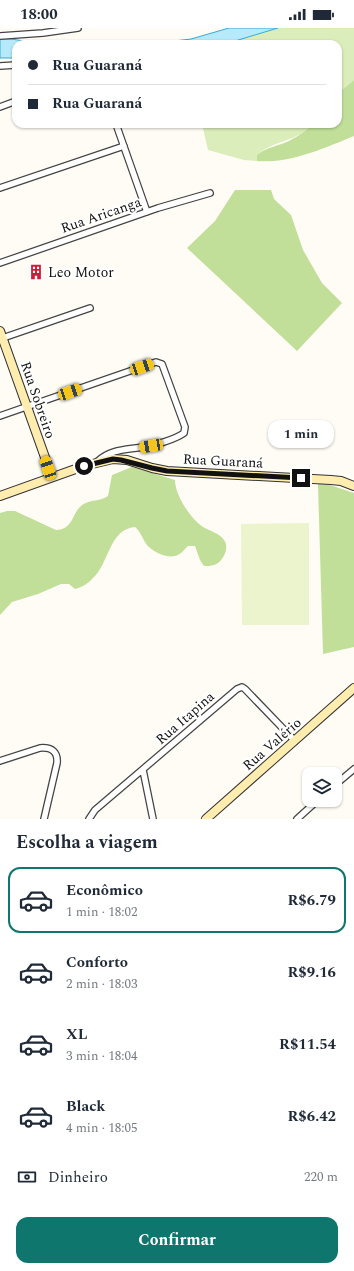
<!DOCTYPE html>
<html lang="pt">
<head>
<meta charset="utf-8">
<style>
  body { margin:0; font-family:Spectral,serif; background:#f6f6f7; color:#1f2937; height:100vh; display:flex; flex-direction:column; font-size:15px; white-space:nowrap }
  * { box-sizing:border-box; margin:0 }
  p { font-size:13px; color:#747a83 }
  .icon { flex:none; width:22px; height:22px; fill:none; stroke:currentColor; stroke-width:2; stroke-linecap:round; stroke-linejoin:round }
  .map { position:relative; height:791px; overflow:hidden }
  .panel { display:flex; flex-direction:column; background:#fff; flex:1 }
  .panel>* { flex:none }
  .top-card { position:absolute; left:12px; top:12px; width:330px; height:88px; border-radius:12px; box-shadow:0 1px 3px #0004; display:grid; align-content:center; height:88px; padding:0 16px; background:#fff }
  .buttons { position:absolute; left:302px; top:739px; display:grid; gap:8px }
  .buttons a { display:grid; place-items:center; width:40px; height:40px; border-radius:8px; background:#fff; box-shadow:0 1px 3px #0004; font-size:20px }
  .end { position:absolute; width:18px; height:18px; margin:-9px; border:5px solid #111; background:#fff; box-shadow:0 0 0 2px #fff }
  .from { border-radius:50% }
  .bubble { position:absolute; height:28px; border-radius:12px; background:#fff; box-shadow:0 1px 3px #0004; font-size:13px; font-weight:700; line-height:28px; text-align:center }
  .car { position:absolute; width:12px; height:24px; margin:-12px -6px; border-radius:5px; box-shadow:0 0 3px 1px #0007; background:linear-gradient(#f5c518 24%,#345 0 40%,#f5c518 0 76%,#345 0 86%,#f5c518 0) }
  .top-card b { display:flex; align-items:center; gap:14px; height:38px; font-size:15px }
  .top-card b+b { border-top:1px solid #e0e1e3 }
  .top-card i { width:10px; height:10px; background:#1f2937 }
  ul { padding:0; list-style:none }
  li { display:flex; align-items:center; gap:12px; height:66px; margin:0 8px 6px; padding:0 8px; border:2px solid transparent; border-radius:12px }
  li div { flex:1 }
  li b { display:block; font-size:15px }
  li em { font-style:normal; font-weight:700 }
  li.current { border-color:#0f766e }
  li>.icon { width:36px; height:36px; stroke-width:1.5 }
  h2 { padding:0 16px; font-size:18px; line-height:48px }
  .pay { display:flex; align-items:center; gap:10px; height:44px; padding:0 16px; font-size:15px }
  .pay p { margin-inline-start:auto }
  .primary-button { display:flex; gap:8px; margin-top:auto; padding:8px 16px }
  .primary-button a { flex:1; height:46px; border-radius:12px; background:#0f766e; color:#fff; font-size:16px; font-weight:700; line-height:46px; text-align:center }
  .status { display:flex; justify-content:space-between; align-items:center; height:28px; padding:0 20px; background:#fff; direction:ltr }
  .status svg { height:11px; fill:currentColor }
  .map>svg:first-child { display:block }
</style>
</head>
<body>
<div class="status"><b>18:00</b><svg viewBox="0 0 49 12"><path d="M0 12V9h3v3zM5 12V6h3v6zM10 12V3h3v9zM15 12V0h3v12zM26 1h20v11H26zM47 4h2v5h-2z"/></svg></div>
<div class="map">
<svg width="354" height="791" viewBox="0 0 354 791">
  <rect width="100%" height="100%" fill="#fffcf5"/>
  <path fill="#dbedba" d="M 278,0 L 354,0 L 354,52 L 338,65 L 338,16 L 225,16 Z
    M 202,96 L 313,96 C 301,109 286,112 271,118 C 266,120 261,124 257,127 L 257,133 L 244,132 L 208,122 Z"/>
  <path fill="#c1df98" d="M 354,52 L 354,108 C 325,120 289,136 257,133 L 257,127 C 267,119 278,118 289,113 C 297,109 307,102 313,96 L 338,96 L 338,65 Z
    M 235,162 L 271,162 L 274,171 L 291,187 L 303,222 L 322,255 L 342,275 L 297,323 L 187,220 L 215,193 Z
    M 132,439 L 175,452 C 175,467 190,490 203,499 C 210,503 219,505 224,512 C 230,520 223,534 214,537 C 211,538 208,538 204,538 L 200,532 L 195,518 L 188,518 C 184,522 180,527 175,528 C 166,530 153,524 147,517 C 142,510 141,504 135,499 C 109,501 109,536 93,550 C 88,556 82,559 75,561 L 69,556 L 61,556 L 38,566 L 12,574 L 0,587 L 0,485 L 7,483 L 15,483 L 56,502 C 74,501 71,486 82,477 C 90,471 100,474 108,468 L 112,447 Z
    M 318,456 L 327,456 L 354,465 L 354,619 L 323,626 Z"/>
  <path fill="#ebf4cd" d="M 309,495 L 309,597 L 242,597 L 241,496 Z"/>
  <path fill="#b6e9fa" stroke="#37aad6" d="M 229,0 L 278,0 L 225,16 L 148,16 L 191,11 Z
    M 0,11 L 11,11 L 45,16 L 16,16 L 16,30 L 0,30 Z"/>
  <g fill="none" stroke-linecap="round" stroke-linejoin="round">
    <defs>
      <path id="street" d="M 0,8 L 43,5 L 78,0
        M 0,38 L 16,37
        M 0,79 L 16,73
        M 116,96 L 147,184
        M 0,160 L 124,118
        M 0,235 L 158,180 L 210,165
        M 0,311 L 90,280
        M 0,388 L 156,334 L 162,336 L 185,399 L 184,405 C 174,412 155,417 143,419 C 126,422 111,421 98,433
        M 0,733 L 40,720 C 52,719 58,724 57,735 L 44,791
        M 143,742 L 153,791
        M 335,757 L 354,741
        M 89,791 L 95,782 L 237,661 L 242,659 L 245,661 L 295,713
        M 297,791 L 318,772"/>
      <path id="secondary" d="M 0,303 L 52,449
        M 0,468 L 84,438 L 113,431 L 127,432 L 152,440 L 167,443 L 331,452 L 341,453 L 354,458
        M 206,791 L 354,660"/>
    </defs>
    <use href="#street" stroke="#444" stroke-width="8"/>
    <use href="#secondary" stroke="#333" stroke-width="10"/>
    <use href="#street" stroke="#fff" stroke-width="5.5"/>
    <use href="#secondary" stroke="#ffedb0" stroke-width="8"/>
  </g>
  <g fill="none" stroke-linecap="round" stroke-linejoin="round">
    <path stroke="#111" stroke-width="5" d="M 84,438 L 113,431 L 121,432 L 152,440 L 167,443 L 301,450"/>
  </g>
  <defs>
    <symbol id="building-bare" viewBox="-9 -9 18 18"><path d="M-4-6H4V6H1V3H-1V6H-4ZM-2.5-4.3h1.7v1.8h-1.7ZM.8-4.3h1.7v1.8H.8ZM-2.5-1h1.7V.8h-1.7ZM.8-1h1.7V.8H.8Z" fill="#cc1e3b" stroke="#fff" stroke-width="2.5" paint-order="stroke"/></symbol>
  </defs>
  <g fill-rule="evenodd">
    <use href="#building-bare" x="25" y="233" width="22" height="22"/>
  </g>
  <g text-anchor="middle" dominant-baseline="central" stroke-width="4" stroke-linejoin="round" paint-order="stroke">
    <g font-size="14" fill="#111" stroke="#fff">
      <text transform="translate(101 187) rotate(-19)">Rua Aricanga</text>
      <text transform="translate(38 372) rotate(71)">Rua Sobreiro</text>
      <text transform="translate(223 433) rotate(3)">Rua Guaraná</text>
      <text transform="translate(185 690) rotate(-41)">Rua Itapina</text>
      <text transform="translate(272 716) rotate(-41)">Rua Valério</text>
    </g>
    <g font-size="14" fill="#111" stroke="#fff" text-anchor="start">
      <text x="48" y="244">Leo Motor</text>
    </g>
  </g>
</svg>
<div class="buttons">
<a><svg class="icon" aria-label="layers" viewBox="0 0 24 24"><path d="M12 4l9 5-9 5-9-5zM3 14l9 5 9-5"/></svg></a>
</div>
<i class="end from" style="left:84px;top:438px"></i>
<i class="end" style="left:301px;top:450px"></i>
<div class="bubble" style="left:268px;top:392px;width:66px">1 min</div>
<i class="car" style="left:142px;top:339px;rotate:71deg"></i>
<i class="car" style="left:70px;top:364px;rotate:71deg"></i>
<i class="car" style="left:151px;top:418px;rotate:260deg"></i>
<i class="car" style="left:48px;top:440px;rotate:341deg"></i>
<div class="top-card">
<b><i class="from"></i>Rua Guaraná</b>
<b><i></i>Rua Guaraná</b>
</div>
</div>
<section class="panel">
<h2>Escolha a viagem</h2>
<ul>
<li class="current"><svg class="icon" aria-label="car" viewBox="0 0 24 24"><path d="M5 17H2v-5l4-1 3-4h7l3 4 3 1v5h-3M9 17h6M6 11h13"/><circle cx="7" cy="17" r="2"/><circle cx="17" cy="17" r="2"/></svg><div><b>Econômico</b><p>1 min · 18:02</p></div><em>R$6.79</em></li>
<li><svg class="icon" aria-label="car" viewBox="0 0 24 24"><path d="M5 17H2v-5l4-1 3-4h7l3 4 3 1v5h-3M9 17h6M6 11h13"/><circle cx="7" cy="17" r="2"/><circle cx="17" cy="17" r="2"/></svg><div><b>Conforto</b><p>2 min · 18:03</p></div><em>R$9.16</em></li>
<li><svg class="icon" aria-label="car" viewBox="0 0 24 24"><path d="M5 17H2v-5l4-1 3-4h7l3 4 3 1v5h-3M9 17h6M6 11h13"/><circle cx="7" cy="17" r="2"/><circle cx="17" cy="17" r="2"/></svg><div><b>XL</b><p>3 min · 18:04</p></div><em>R$11.54</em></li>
<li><svg class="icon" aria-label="car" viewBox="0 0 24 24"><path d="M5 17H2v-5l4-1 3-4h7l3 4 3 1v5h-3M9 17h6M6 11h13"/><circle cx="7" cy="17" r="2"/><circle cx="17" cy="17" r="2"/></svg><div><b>Black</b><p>4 min · 18:05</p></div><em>R$6.42</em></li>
</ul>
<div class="pay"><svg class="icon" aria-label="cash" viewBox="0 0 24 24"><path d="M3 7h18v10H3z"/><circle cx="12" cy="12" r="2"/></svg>Dinheiro<p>220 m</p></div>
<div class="primary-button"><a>Confirmar</a></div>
</section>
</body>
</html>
